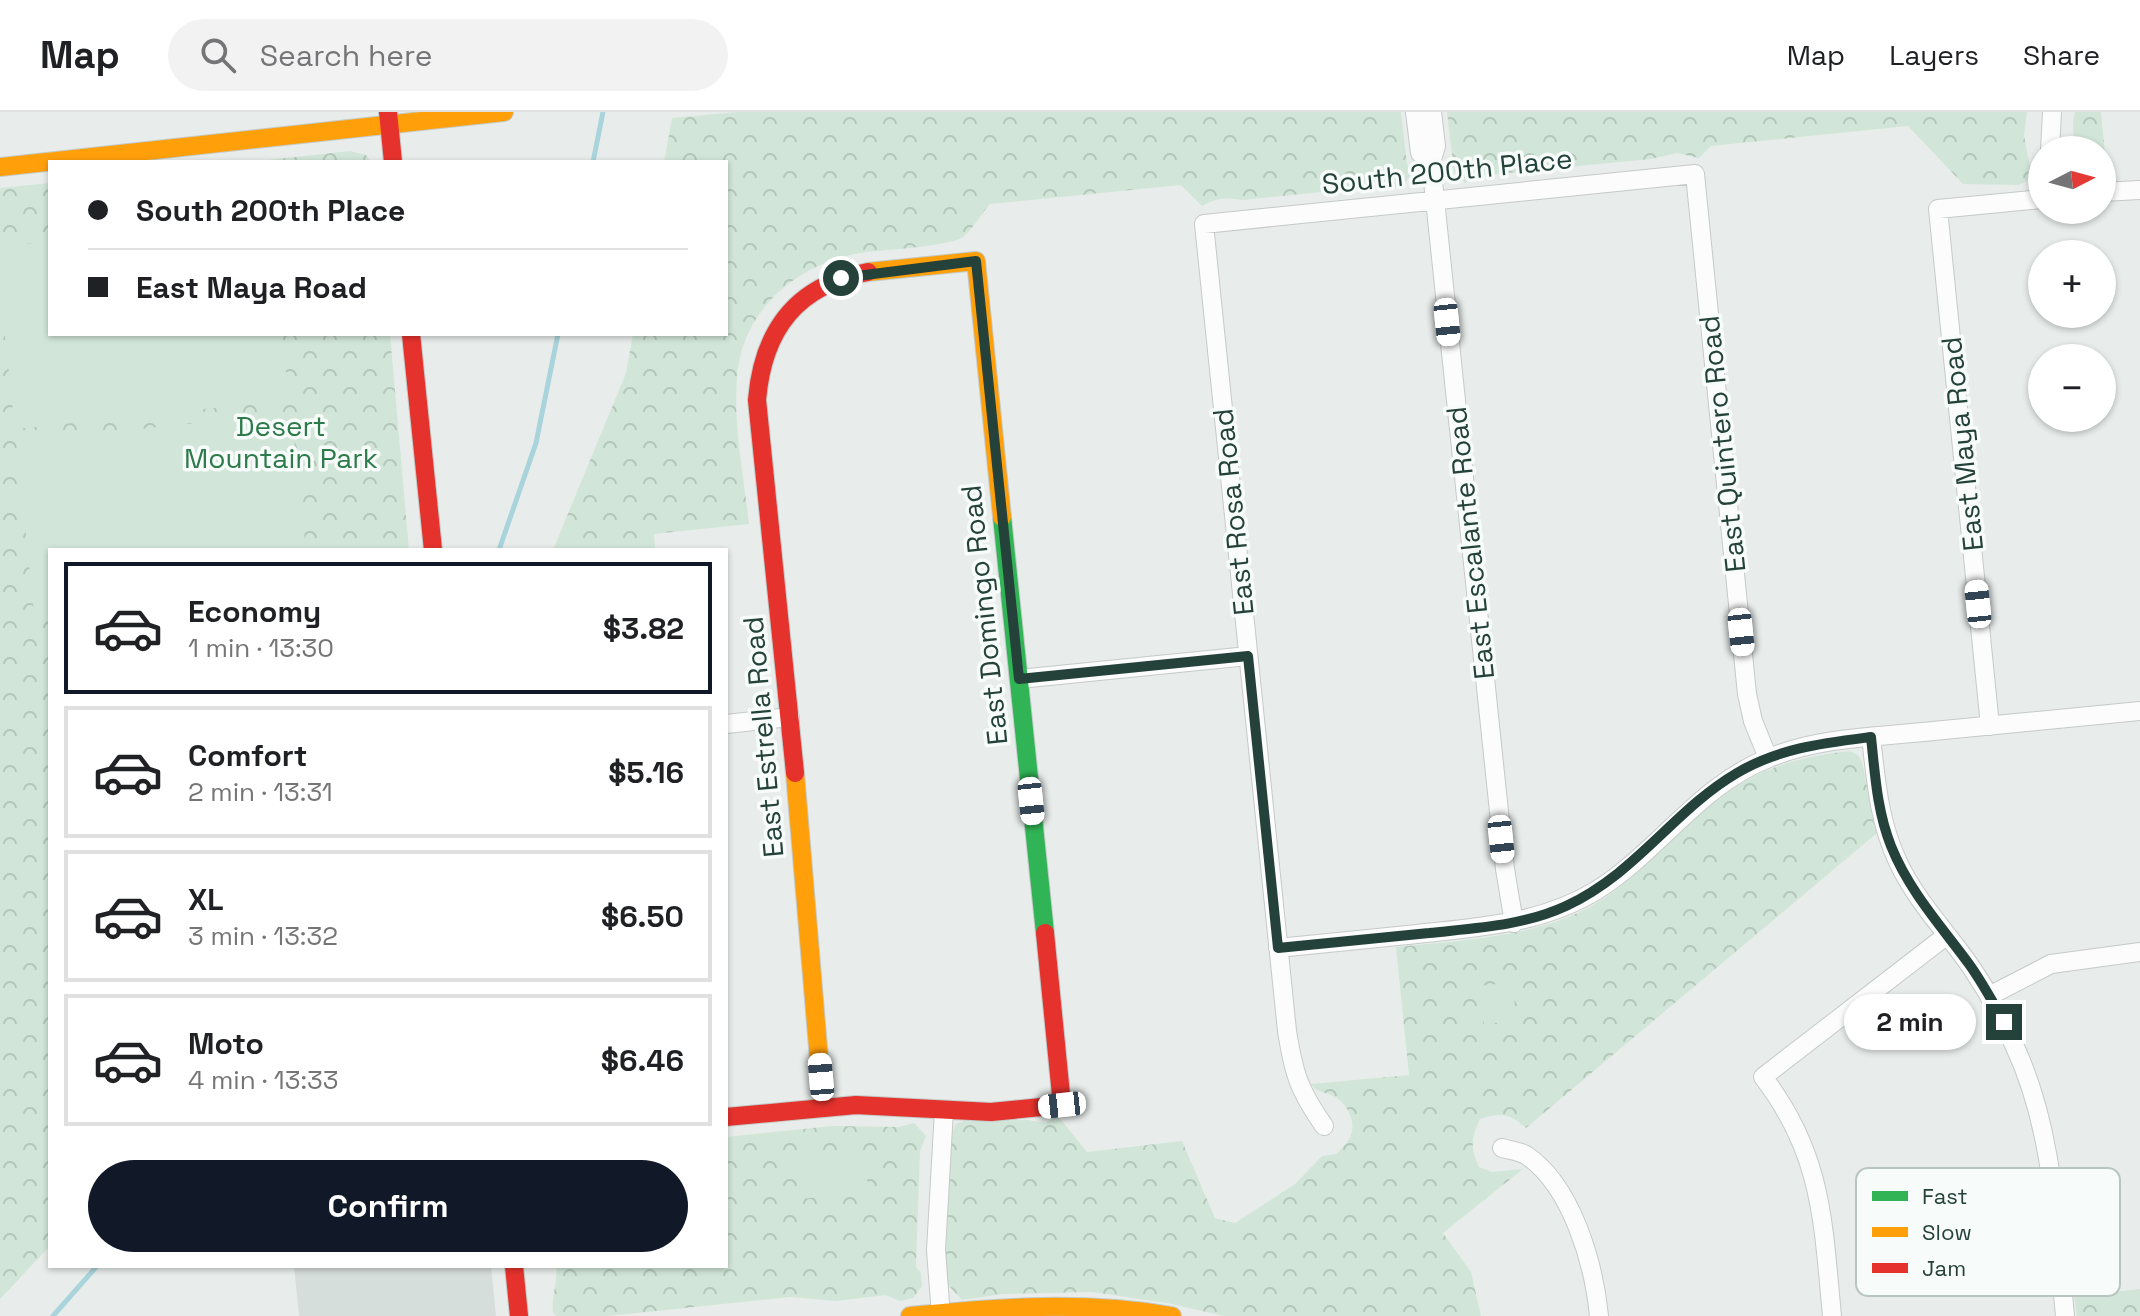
<!DOCTYPE html>
<html lang="en">
<head>
<meta charset="utf-8">
<style>
  body { margin:0; font-family:"Space Grotesk",sans-serif; background:#f2f2f2; color:#202124; height:100vh; display:flex; flex-direction:column; font-size:30px; white-space:nowrap }
  * { box-sizing:border-box; margin:0 }
  p { font-size:26px; color:#757577 }
  .icon { flex:none; width:44px; height:44px; fill:none; stroke:currentColor; stroke-width:2; stroke-linecap:round; stroke-linejoin:round }
  .map { position:relative; flex:1; overflow:hidden }
  .side { position:absolute; left:48px; top:436px; width:680px; height:720px; display:flex; flex-direction:column; background:#fff; border-radius:0px; box-shadow:0 2px 6px #0004 }
  .side>* { flex:none }
  .banner { position:absolute; left:48px; top:48px; width:680px; height:176px; border-radius:0px; box-shadow:0 2px 6px #0004; display:grid; align-content:center; height:176px; padding:0 40px; background:#fff }
  .needle { width:52px; rotate:84deg }
  .buttons { position:absolute; left:2028px; top:24px; display:grid; gap:16px }
  .buttons a { display:grid; place-items:center; width:88px; height:88px; border-radius:50%; background:#fff; box-shadow:0 2px 6px #0004; font-size:40px }
  .end { position:absolute; width:36px; height:36px; margin:-18px; border:10px solid #24423a; background:#fff; box-shadow:0 0 0 4px #fff }
  .from { border-radius:50% }
  .bubble { position:absolute; height:56px; border-radius:28px; background:#fff; box-shadow:0 2px 6px #0004; font-size:26px; font-weight:800; line-height:56px; text-align:center }
  .car { position:absolute; width:24px; height:48px; margin:-24px -12px; border-radius:10px; box-shadow:0 0 6px 2px #0007; background:linear-gradient(#fff 24%,#345 0 40%,#fff 0 76%,#345 0 86%,#fff 0) }
  .banner b { display:flex; align-items:center; gap:28px; height:76px; font-size:30px }
  .banner b+b { border-top:2px solid #e0e0e0 }
  .banner i { width:20px; height:20px; background:#202124 }
  ul { padding:14px 0 0; list-style:none }
  li { display:flex; align-items:center; gap:24px; height:132px; margin:0 16px 12px; padding:0 24px; border:4px solid #e0e0e0; border-radius:0px }
  li div { flex:1 }
  li b { display:block; font-size:30px }
  li em { font-style:normal; font-weight:800 }
  li.active { border-color:#111827 }
  li>.icon { width:72px; height:72px; stroke-width:1.5 }
  .primary-button { display:flex; gap:16px; margin-top:auto; padding:16px 40px }
  .primary-button a { flex:1; height:92px; border-radius:48px; background:#111827; color:#fff; font-size:32px; font-weight:800; line-height:92px; text-align:center }
  header { display:flex; align-items:center; gap:48px; box-sizing:border-box; height:112px; padding:0 40px; background:#fff; border-bottom:2px solid #e0e0e0 }
  header strong { font-size:38px }
  nav { display:flex; gap:44px; margin-inline-start:auto; font-size:28px }
  .search { width:560px; height:72px; background:#f2f2f2; display:flex; align-items:center; gap:20px; box-sizing:border-box; padding:0 28px; border-radius:44px; color:#757577; font-size:30px }
  .map>svg:first-child { display:block }
</style>
</head>
<body>
<header>
<strong>Map</strong>
<div class="search"><svg class="icon" aria-label="search" viewBox="0 0 24 24"><circle cx="10" cy="10" r="6"/><path d="M15 15l6 6"/></svg>Search here</div>
<nav><a>Map</a><a>Layers</a><a>Share</a></nav>
</header>
<div class="map">
<svg width="2140" height="1204" viewBox="0 0 2140 1204">
  <defs>
    <pattern id="park-crowns" width="20" height="18" patternUnits="userSpaceOnUse" patternTransform="scale(2)"><rect width="20" height="18" fill="#d1e6d8"/><path d="M2 6a3 3 0 1 1 6 0M12 15a3 3 0 1 1 6 0" fill="none" stroke="#b3c6ba"/></pattern>
  </defs>
  <rect width="100%" height="100%" fill="#e8edeb"/>
  <path fill="#d6dedb" d="M 294,1154 L 491,1154 L 496,1204 L 299,1204 Z"/>
  <path fill="url(#park-crowns)" d="M 737,0 L 1401,0 L 1407,52 L 1411,63 L 1400,77 L 1390,73 L 1242,88 C 1226,85 1216,86 1202,94 L 1181,73 L 990,92 C 981,102 973,117 963,125 C 951,134 885,138 867,140 C 802,148 741,196 737,266 C 733,314 744,365 749,412 L 654,422 L 655,438 L 553,438 L 626,261 L 633,222 L 726,222 L 726,50 L 664,50 L 672,6 Z
    M 1447,0 L 2027,0 L 2024,23 L 2031,60 L 2028,68 L 2019,73 L 1963,72 L 1908,14 L 1711,34 L 1699,46 L 1677,41 L 1651,47 L 1476,64 L 1465,71 L 1454,60 Z
    M 2075,0 L 2101,0 L 2107,64 L 2102,64 L 2102,38 L 2074,38 L 2073,10 Z
    M 350,39 L 366,43 L 371,50 L 250,50 Z
    M 50,71 L 50,222 L 390,222 L 409,438 L 50,438 L 50,1134 L 0,1187 L 0,76 Z
    M 1850,639 C 1854,641 1857,642 1860,646 C 1865,654 1871,705 1877,721 L 1526,1016 C 1510,1002 1501,1000 1480,1007 C 1471,1026 1470,1036 1479,1055 L 1492,1060 L 1523,1057 L 1443,1121 L 1471,1160 L 1481,1204 L 1224,1204 L 1167,1191 L 1092,1180 L 1003,1182 L 962,1188 L 948,1173 L 945,1137 L 952,1021 L 956,1012 L 964,1009 L 1028,1008 L 1045,1011 L 1058,1004 L 1087,1040 L 1182,1029 L 1215,1106 L 1235,1111 L 1295,1072 L 1322,1044 L 1336,1042 C 1340,1038 1346,1033 1349,1027 C 1358,1013 1348,991 1333,984 C 1324,979 1317,981 1311,972 L 1409,963 L 1396,835 C 1462,828 1546,825 1603,787 C 1651,755 1686,708 1734,676 C 1768,653 1810,643 1850,639 Z
    M 914,1011 L 926,1024 L 920,1039 L 916,1155 L 921,1161 L 922,1174 L 913,1186 L 900,1189 L 886,1183 L 836,1189 L 791,1185 L 608,1204 L 556,1204 L 553,1201 C 551,1185 558,1171 556,1154 L 726,1154 L 726,1025 L 832,1014 L 899,1015 Z
    M 2140,1177 L 2140,1204 L 2077,1204 L 2074,1184 Z"/>
  <path fill="#d1e6d8" d="M 50,129 L 50,222 L 282,222 L 289,288 L 15,317 L 0,178 L 0,135 Z
    M 291,301 L 306,438 L 50,438 L 50,498 L 34,499 L 16,330 Z
    M 1513,870 L 1516,909 L 1484,912 L 1480,874 Z
    M 865,1041 L 868,1080 L 801,1087 L 797,1048 Z"/>
  <g fill="none" stroke-linecap="round" stroke-linejoin="round">
    <path stroke="#a9d4db" stroke-width="5" d="M 593,50 L 603,0
      M 499,438 L 536,331 L 558,222
      M 53,1204 L 97,1154"/>
    <defs>
      <path id="street" d="M 1415,0 L 1420,41 L 1431,51
        M 1432,0 L 1436,34 L 1431,51 L 1435,88 L 1505,757 L 1514,811
        M 2050,38 L 2052,0
        M 2102,80 L 2140,78
        M 1019,567 L 1248,544
        M 726,612 L 790,605
        M 1990,614 L 1938,97 L 2042,87
        M 1871,625 C 1876,669 1879,710 1898,750 C 1916,789 1947,820 1971,855 C 1988,880 2003,907 2015,935 C 2054,1019 2056,1114 2065,1204
        M 1278,836 C 1325,831 1371,827 1417,822 C 1480,815 1542,812 1597,778 C 1659,739 1699,673 1769,646 C 1817,626 1872,625 1923,620 C 1995,613 2068,606 2140,599
        M 1989,884 L 2051,852 L 2140,840
        M 1324,1014 C 1299,978 1294,963 1287,919 L 1204,112 L 1695,62 L 1747,582 L 1753,609 L 1768,646
        M 1502,1036 C 1509,1038 1519,1039 1526,1043 C 1572,1074 1594,1152 1599,1204
        M 941,1204 L 936,1138 L 944,998
        M 1832,1204 C 1823,1111 1823,1043 1763,965 L 1947,823"/>
      <path id="fast" d="M 1002,405 L 1045,821"/>
      <path id="slow" d="M 0,55 L 504,0
        M 868,160 L 976,149 L 1002,405
        M 795,661 L 823,995
        M 910,1204 C 998,1195 1084,1189 1172,1204"/>
      <path id="jam" d="M 388,0 L 393,50
        M 411,222 L 433,438
        M 795,661 L 757,288 C 763,217 797,173 868,160
        M 726,1005 L 856,993 L 991,1000 L 1062,993 L 1045,821
        M 514,1154 L 519,1204"/>
    </defs>
    <use href="#street" stroke="#c5cac8" stroke-width="20"/>
    <use href="#fast" stroke="#c3cbc8" stroke-width="20"/>
    <use href="#slow" stroke="#c3cbc8" stroke-width="20"/>
    <use href="#jam" stroke="#c3cbc8" stroke-width="20"/>
    <use href="#street" stroke="#fcfcfc" stroke-width="18"/>
    <use href="#fast" stroke="#30b455" stroke-width="18"/>
    <use href="#slow" stroke="#ff9f0a" stroke-width="18"/>
    <use href="#jam" stroke="#e5322d" stroke-width="18"/>
  </g>
  <g fill="none" stroke-linecap="round" stroke-linejoin="round">
    <path stroke="#24423a" stroke-width="10" d="M 841,166 L 976,149 L 1019,567 L 1248,544 L 1278,836 C 1329,831 1379,826 1429,821 C 1475,816 1523,814 1566,794 C 1637,761 1674,698 1737,661 C 1779,636 1824,631 1871,625 C 1875,662 1877,699 1891,734 C 1909,779 1941,814 1969,852 C 1982,870 1993,890 2004,910"/>
  </g>
  <g text-anchor="middle" dominant-baseline="central" stroke-width="7" stroke-linejoin="round" paint-order="stroke">
    <g font-size="28" fill="#24423a" stroke="#f7fbf9">
      <text transform="translate(1447 59) rotate(-6)">South 200th Place</text>
      <text transform="translate(1722 332) rotate(-96)">East Quintero Road</text>
      <text transform="translate(1962 332) rotate(-96)">East Maya Road</text>
      <text transform="translate(1233 400) rotate(-96)">East Rosa Road</text>
      <text transform="translate(1470 431) rotate(-96)">East Escalante Road</text>
      <text transform="translate(984 503) rotate(-96)">East Domingo Road</text>
      <text transform="translate(763 625) rotate(-95)">East Estrella Road</text>
    </g>
    <g font-size="28" fill="#2d7a4b" stroke="#f7fbf9">
      <text x="281" y="314">Desert<tspan x="281" dy="32">Mountain Park</tspan></text>
    </g>
  </g>
  <rect x="1856" y="1056" width="264" height="128" rx="12" fill="#f7fbf9" stroke="#b8c4c0" stroke-width="2"/>
  <rect x="1872" y="1079" width="36" height="10" fill="#30b455"/>
  <rect x="1872" y="1115" width="36" height="10" fill="#ff9f0a"/>
  <rect x="1872" y="1151" width="36" height="10" fill="#e5322d"/>
  <g font-size="22" fill="#24423a">
    <text x="1922" y="1092">Fast</text>
    <text x="1922" y="1128">Slow</text>
    <text x="1922" y="1164">Jam</text>
  </g>
</svg>
<div class="buttons">
<a><svg class="needle" viewBox="-14 -14 28 28"><path d="M0-13l5 13h-10z" fill="#e53935"/><path d="M0 13l5-13h-10z" fill="#757577"/></svg></a>
<a>+</a>
<a>−</a>
</div>
<i class="end from" style="left:841px;top:166px"></i>
<i class="end" style="left:2004px;top:910px"></i>
<div class="bubble" style="left:1844px;top:882px;width:132px">2 min</div>
<i class="car" style="left:1447px;top:210px;rotate:174deg"></i>
<i class="car" style="left:1978px;top:492px;rotate:354deg"></i>
<i class="car" style="left:1741px;top:520px;rotate:174deg"></i>
<i class="car" style="left:1031px;top:689px;rotate:174deg"></i>
<i class="car" style="left:1501px;top:727px;rotate:174deg"></i>
<i class="car" style="left:821px;top:965px;rotate:355deg"></i>
<i class="car" style="left:1062px;top:993px;rotate:264deg"></i>
<div class="banner">
<b><i class="from"></i>South 200th Place</b>
<b><i></i>East Maya Road</b>
</div>
<section class="side">
<ul>
<li class="active"><svg class="icon" aria-label="car" viewBox="0 0 24 24"><path d="M5 17H2v-5l4-1 3-4h7l3 4 3 1v5h-3M9 17h6M6 11h13"/><circle cx="7" cy="17" r="2"/><circle cx="17" cy="17" r="2"/></svg><div><b>Economy</b><p>1 min · 13:30</p></div><em>$3.82</em></li>
<li><svg class="icon" aria-label="car" viewBox="0 0 24 24"><path d="M5 17H2v-5l4-1 3-4h7l3 4 3 1v5h-3M9 17h6M6 11h13"/><circle cx="7" cy="17" r="2"/><circle cx="17" cy="17" r="2"/></svg><div><b>Comfort</b><p>2 min · 13:31</p></div><em>$5.16</em></li>
<li><svg class="icon" aria-label="car" viewBox="0 0 24 24"><path d="M5 17H2v-5l4-1 3-4h7l3 4 3 1v5h-3M9 17h6M6 11h13"/><circle cx="7" cy="17" r="2"/><circle cx="17" cy="17" r="2"/></svg><div><b>XL</b><p>3 min · 13:32</p></div><em>$6.50</em></li>
<li><svg class="icon" aria-label="car" viewBox="0 0 24 24"><path d="M5 17H2v-5l4-1 3-4h7l3 4 3 1v5h-3M9 17h6M6 11h13"/><circle cx="7" cy="17" r="2"/><circle cx="17" cy="17" r="2"/></svg><div><b>Moto</b><p>4 min · 13:33</p></div><em>$6.46</em></li>
</ul>
<div class="primary-button"><a>Confirm</a></div>
</section>
</div>
</body>
</html>
